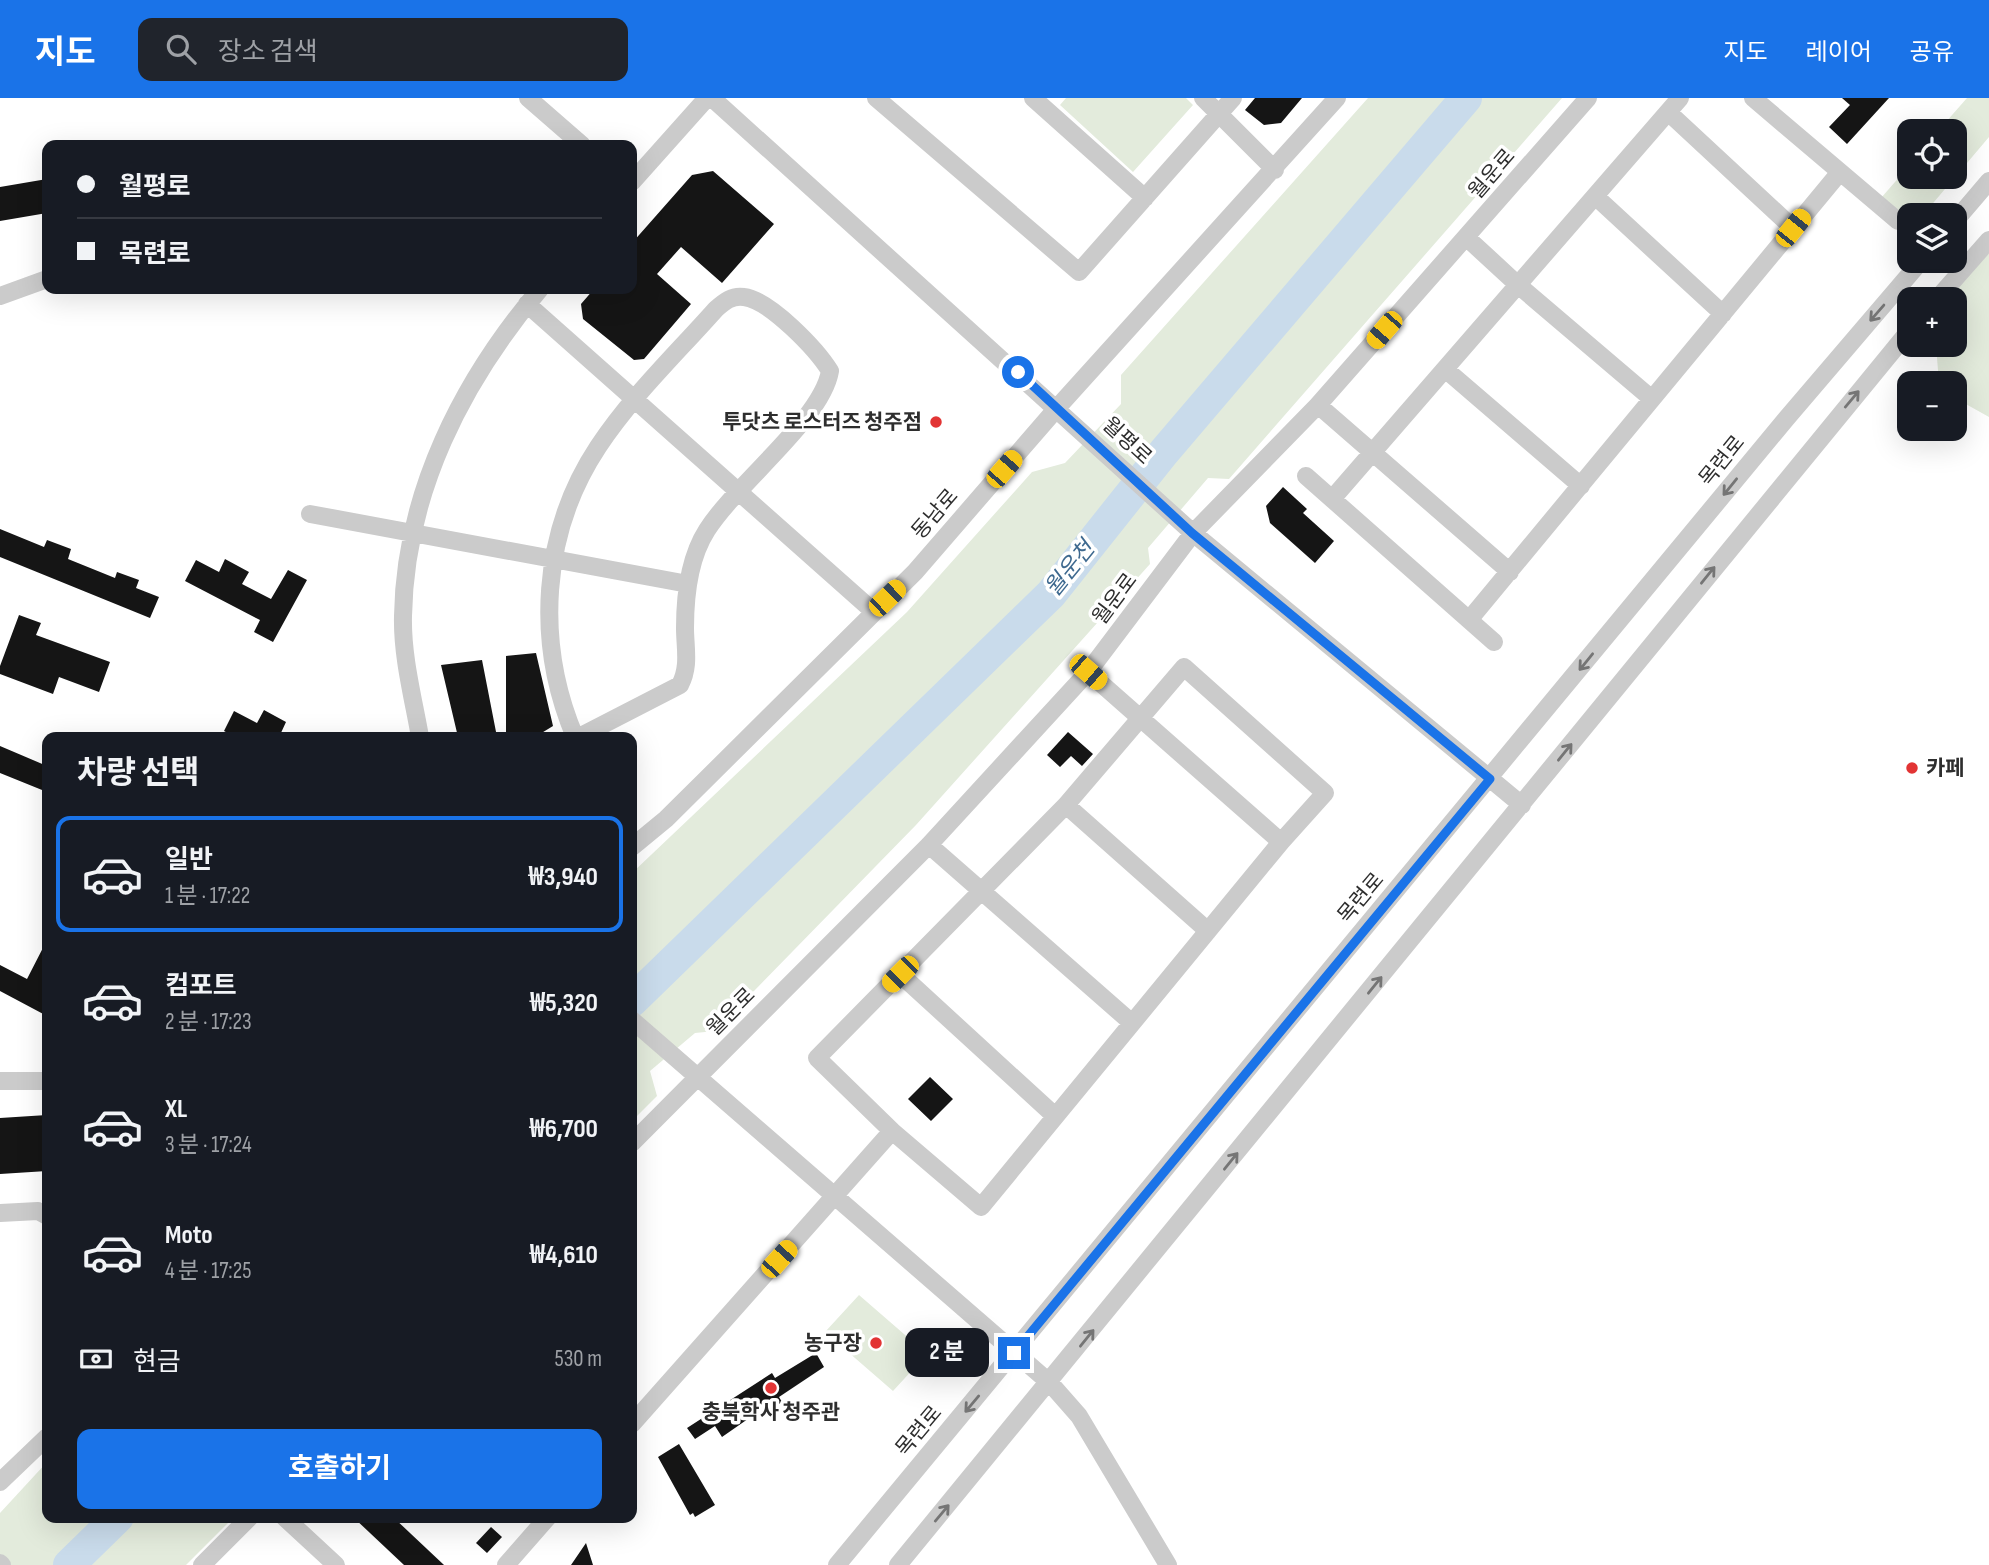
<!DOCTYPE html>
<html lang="ko">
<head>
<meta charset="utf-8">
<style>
  body { margin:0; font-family:"Sofia Sans Condensed","Noto Sans KR",sans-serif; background:#20242c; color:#f1f3f6; height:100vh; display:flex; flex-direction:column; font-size:26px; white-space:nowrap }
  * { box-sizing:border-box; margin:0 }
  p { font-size:23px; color:#9ea1a6 }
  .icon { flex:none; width:38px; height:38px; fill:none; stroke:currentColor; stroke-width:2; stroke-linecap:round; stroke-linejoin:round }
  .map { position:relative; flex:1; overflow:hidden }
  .side { position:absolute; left:42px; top:634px; width:595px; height:791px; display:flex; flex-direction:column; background:#171b24; border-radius:14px; box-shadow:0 7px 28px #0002 }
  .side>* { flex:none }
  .top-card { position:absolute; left:42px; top:42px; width:595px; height:154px; border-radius:14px; box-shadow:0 7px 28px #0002; display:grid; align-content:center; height:154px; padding:0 35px; background:#171b24 }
  .fabs { position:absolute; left:1897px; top:21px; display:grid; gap:14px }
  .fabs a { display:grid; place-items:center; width:70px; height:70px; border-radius:14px; background:#171b24; box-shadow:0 7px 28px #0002; font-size:35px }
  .end { position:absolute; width:32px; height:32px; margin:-16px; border:9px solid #1a73e8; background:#fff; box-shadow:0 0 0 4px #fff }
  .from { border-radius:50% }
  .bubble { position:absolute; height:49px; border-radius:14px; background:#171b24; box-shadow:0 7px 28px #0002; font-size:23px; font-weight:700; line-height:49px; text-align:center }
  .car { position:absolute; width:21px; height:42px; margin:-21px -10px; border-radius:9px; box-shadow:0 0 5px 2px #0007; background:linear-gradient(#f5c518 24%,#345 0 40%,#f5c518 0 76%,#345 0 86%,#f5c518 0) }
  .top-card b { display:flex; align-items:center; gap:24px; height:66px; font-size:26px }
  .top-card b+b { border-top:2px solid #363941 }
  .top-card i { width:18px; height:18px; background:#f1f3f6 }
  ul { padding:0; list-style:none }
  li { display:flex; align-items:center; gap:21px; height:116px; margin:0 14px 10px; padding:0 21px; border:4px solid transparent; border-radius:14px }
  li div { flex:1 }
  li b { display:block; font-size:26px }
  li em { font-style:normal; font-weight:700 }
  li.current { border-color:#1a73e8 }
  li>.icon { width:63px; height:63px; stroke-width:1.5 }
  h2 { padding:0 35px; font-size:32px; line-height:84px }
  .pay { display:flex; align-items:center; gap:18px; height:77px; padding:0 35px; font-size:26px }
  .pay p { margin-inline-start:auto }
  .action { display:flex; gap:14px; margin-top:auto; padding:14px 35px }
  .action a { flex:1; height:80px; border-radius:14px; background:#1a73e8; color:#fff; font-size:28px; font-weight:700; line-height:80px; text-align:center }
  header { display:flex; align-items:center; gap:42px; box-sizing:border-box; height:98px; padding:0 35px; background:#1a73e8; color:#fff }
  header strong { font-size:33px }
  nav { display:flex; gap:38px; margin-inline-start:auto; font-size:24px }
  .search { width:490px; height:63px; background:#20242c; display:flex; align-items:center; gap:18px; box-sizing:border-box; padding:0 24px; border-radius:14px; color:#9ea1a6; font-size:26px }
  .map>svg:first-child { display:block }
</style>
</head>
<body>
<header>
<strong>지도</strong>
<div class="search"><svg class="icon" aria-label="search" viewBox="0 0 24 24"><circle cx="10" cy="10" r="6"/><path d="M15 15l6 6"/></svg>장소 검색</div>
<nav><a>지도</a><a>레이어</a><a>공유</a></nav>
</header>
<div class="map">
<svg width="1989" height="1467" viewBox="0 0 1989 1467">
  <rect width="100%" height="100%" fill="#fff"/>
  <path fill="#e3ebdc" d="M 1066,0 L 1186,0 L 1193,7 L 1133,74 L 1060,7 Z
    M 1368,0 L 1562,0 L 1229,381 L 1208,380 L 1148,450 L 1150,466 L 916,727 L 715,933 L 695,935 L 650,973 L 657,998 L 632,1023 L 632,775 L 907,514 L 1032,374 L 1065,365 L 1121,306 L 1121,277 Z
    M 1967,0 L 1989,0 L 1989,39 L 1923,117 L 1909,117 L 1909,124 L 1881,100 L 1909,68 L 1909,79 L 1955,79 L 1955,33 L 1938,33 Z
    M 1989,155 L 1989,319 L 1955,300 L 1955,285 L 1939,285 L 1936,247 L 1955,247 L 1955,201 L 1947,201 Z
    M 859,1197 L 927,1256 L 893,1293 L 825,1234 Z
    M 47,1364 L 47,1419 L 234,1419 L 186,1467 L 0,1467 L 0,1415 Z"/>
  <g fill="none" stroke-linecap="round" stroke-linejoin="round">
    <path stroke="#c9dbeb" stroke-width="32" d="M 632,903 L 1051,496 L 1164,354 L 1466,0
      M 69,1467 L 118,1419"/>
  </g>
  <path fill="#151515" d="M 1255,0 L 1302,0 L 1281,25 L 1264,27 L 1245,12 Z
    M 1842,0 L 1889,0 L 1847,46 L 1829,29 L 1850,7 Z
    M 713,73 L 774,126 L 722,185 L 681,149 L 657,176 L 691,206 L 644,261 L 634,262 L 583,221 L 581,206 L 594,191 L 632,191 L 632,145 L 692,77 Z
    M 47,81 L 47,115 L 0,123 L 0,89 Z
    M 1283,389 L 1307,411 L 1303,415 L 1334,443 L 1315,465 L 1270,425 L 1266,408 Z
    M 0,431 L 44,449 L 47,442 L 71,451 L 68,461 L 115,480 L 117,474 L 139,482 L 136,490 L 159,499 L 150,520 L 0,459 Z
    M 225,461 L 249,474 L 242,486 L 271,501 L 288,472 L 307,482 L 273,544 L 254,534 L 260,522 L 185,483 L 196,462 L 219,474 Z
    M 19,517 L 41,525 L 36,537 L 110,564 L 99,594 L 59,579 L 53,596 L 0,576 L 0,568 Z
    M 536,555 L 553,628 L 535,639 L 506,639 L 506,558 Z
    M 482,562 L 497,639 L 458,639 L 441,567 Z
    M 264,612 L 286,624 L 280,637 L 284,639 L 235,639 L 224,633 L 234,613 L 257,625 Z
    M 1068,634 L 1093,656 L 1082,668 L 1071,658 L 1060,669 L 1047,657 Z
    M 0,648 L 47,668 L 47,694 L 0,675 Z
    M 47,842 L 47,918 L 0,893 L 0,867 L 27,881 Z
    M 930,979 L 953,1001 L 931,1023 L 908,1001 Z
    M 47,1017 L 47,1073 L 0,1076 L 0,1020 Z
    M 816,1255 L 824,1269 L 779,1299 L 782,1304 L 771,1311 L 768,1307 L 722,1339 L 715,1328 L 695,1341 L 687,1330 L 772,1275 L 775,1280 Z
    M 679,1346 L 715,1407 L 695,1419 L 693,1415 L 690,1417 L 658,1359 Z
    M 353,1419 L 393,1419 L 444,1467 L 404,1467 Z
    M 491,1429 L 502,1439 L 487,1455 L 476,1445 Z
    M 586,1445 L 593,1467 L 571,1467 Z"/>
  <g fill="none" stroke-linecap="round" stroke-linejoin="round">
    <path stroke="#cbcbcb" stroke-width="18" d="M 528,0 L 582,47
      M 712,0 L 1193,435 L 1522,707
      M 876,0 L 1079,174 L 1233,0
      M 1033,0 L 1145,100
      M 1203,0 L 1275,72
      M 1753,0 L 1898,123
      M 1668,14 L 1793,130
      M 632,84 L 707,0
      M 1595,98 L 1723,216
      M 1955,123 L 1989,83
      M 1466,139 L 1518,187 L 1652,301
      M 0,198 L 47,181
      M 1937,201 L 1989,142
      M 527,206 L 873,513
      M 1445,271 L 1581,388
      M 1318,307 L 1510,474
      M 1306,378 L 1494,544
      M 1332,401 L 1680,0
      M 310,416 L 688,486
      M 1469,522 L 1840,74
      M 420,639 C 413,599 402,558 403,518 C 405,395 462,283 540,191
      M 575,639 C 535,545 541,435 598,349 C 631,299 676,256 716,211 C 724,204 732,197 744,199 C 770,202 817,252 830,273 C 822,321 737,385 707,432 C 689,460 685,497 685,530 C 685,550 690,568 680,587 L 579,639
      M 1066,707 L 1208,833
      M 929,747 L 1132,925
      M 632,749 L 666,721 L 915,474 L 1057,310 L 1337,0
      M 900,876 L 1055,1018
      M 632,922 L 1050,1285 L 1079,1318 L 1168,1467
      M 0,983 L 47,983
      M 892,1033 L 817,960 L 1066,707 L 1184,569 L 1325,695 L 1281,744
      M 632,1045 L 929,747 L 1088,574 L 1193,435 L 1318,307 L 1588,0
      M 0,1115 L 38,1113 L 47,1118
      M 632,1326 L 892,1033 L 981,1109 L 1281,744 L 1088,574
      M 0,1384 L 47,1339
      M 284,1419 L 336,1467
      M 0,1465 L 2,1467
      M 202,1467 L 250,1419
      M 506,1467 L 548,1419
      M 837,1467 L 1786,321 L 1921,163
      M 898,1467 L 1909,233"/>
  </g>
  <defs><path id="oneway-shaft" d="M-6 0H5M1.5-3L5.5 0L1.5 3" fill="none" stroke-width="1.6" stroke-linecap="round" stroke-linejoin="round" transform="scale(1.75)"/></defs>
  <g stroke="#757575">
    <use href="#oneway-shaft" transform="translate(1877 215) rotate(131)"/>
    <use href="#oneway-shaft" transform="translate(1852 301) rotate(-50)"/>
    <use href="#oneway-shaft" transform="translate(1730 389) rotate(129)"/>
    <use href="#oneway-shaft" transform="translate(1708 477) rotate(-51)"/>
    <use href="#oneway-shaft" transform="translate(1586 564) rotate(129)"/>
    <use href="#oneway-shaft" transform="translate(1565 654) rotate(-51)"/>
    <use href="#oneway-shaft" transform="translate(1375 887) rotate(-51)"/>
    <use href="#oneway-shaft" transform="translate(1231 1063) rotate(-51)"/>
    <use href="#oneway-shaft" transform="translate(1087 1240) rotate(-51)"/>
    <use href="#oneway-shaft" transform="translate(972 1306) rotate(130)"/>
    <use href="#oneway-shaft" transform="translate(942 1415) rotate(-50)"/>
  </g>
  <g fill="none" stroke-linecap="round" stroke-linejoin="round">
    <path stroke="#1a73e8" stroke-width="9" d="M 1014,1255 L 1490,681 L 1192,435 L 1018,274"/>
  </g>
  <g fill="#e23434" stroke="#fff" stroke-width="2.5">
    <circle cx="936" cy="324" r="7"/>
    <circle cx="1912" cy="670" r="7"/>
    <circle cx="876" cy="1245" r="7"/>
    <circle cx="771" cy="1290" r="7"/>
  </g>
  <g text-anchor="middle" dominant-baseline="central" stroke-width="7" stroke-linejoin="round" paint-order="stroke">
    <g font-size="21" fill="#2e2e2e" stroke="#fff">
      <text transform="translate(1492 76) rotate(-49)">월운로</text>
      <text transform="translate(1127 343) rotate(43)">월평로</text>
      <text transform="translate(1722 363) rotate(-51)">목련로</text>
      <text transform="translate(935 416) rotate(-49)">동남로</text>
      <text transform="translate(1115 501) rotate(-53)">월운로</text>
      <text transform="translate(1361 800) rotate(-50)">목련로</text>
      <text transform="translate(731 914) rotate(-45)">월운로</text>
      <text transform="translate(919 1333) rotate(-50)">목련로</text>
    </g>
    <g font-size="21" font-weight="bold" fill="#2e2e2e" stroke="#fff" text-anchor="end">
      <text x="922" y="324">투닷츠 로스터즈 청주점</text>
      <text x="1926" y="670" text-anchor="start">카페</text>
      <text x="862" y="1245">농구장</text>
      <text x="771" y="1314" text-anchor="middle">충북학사 청주관</text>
    </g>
    <g font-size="23" font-style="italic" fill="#3e698f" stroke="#fff">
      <text transform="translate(1070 471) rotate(-51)">월운천</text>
    </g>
  </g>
</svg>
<div class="fabs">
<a><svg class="icon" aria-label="locate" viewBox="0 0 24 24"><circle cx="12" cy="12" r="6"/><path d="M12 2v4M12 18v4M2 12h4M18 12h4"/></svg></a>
<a><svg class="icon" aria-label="layers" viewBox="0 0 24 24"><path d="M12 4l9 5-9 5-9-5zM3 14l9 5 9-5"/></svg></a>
<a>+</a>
<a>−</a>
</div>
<i class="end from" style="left:1018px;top:274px"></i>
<i class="end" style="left:1014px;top:1255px"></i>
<div class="bubble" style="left:905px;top:1230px;width:84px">2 분</div>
<i class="car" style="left:1793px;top:130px;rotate:39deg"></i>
<i class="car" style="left:1384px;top:232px;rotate:221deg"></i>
<i class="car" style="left:1004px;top:371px;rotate:41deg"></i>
<i class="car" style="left:887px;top:500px;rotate:46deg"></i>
<i class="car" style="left:1088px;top:574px;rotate:131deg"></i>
<i class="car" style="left:900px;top:876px;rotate:225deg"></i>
<i class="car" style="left:779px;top:1161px;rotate:42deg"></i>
<div class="top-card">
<b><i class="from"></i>월평로</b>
<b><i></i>목련로</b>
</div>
<section class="side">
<h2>차량 선택</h2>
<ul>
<li class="current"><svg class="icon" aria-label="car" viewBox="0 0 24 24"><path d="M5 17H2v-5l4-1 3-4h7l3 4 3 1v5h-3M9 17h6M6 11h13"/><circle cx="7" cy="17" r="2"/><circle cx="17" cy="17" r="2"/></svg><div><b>일반</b><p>1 분 · 17:22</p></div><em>₩3,940</em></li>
<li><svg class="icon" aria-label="car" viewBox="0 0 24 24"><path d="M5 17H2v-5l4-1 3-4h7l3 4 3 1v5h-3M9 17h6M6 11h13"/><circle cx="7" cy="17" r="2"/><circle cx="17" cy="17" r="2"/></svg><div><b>컴포트</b><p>2 분 · 17:23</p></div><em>₩5,320</em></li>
<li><svg class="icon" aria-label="car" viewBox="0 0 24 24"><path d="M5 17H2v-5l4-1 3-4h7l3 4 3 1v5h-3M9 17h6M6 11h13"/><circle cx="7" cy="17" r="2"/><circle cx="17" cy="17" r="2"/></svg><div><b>XL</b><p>3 분 · 17:24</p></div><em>₩6,700</em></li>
<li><svg class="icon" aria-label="car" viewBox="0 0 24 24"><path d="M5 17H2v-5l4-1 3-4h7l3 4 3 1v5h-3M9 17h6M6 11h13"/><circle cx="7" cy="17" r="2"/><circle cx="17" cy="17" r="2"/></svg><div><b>Moto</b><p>4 분 · 17:25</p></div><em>₩4,610</em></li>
</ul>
<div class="pay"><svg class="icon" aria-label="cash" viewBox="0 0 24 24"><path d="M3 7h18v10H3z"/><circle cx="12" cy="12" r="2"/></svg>현금<p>530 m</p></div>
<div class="action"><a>호출하기</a></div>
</section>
</div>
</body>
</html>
